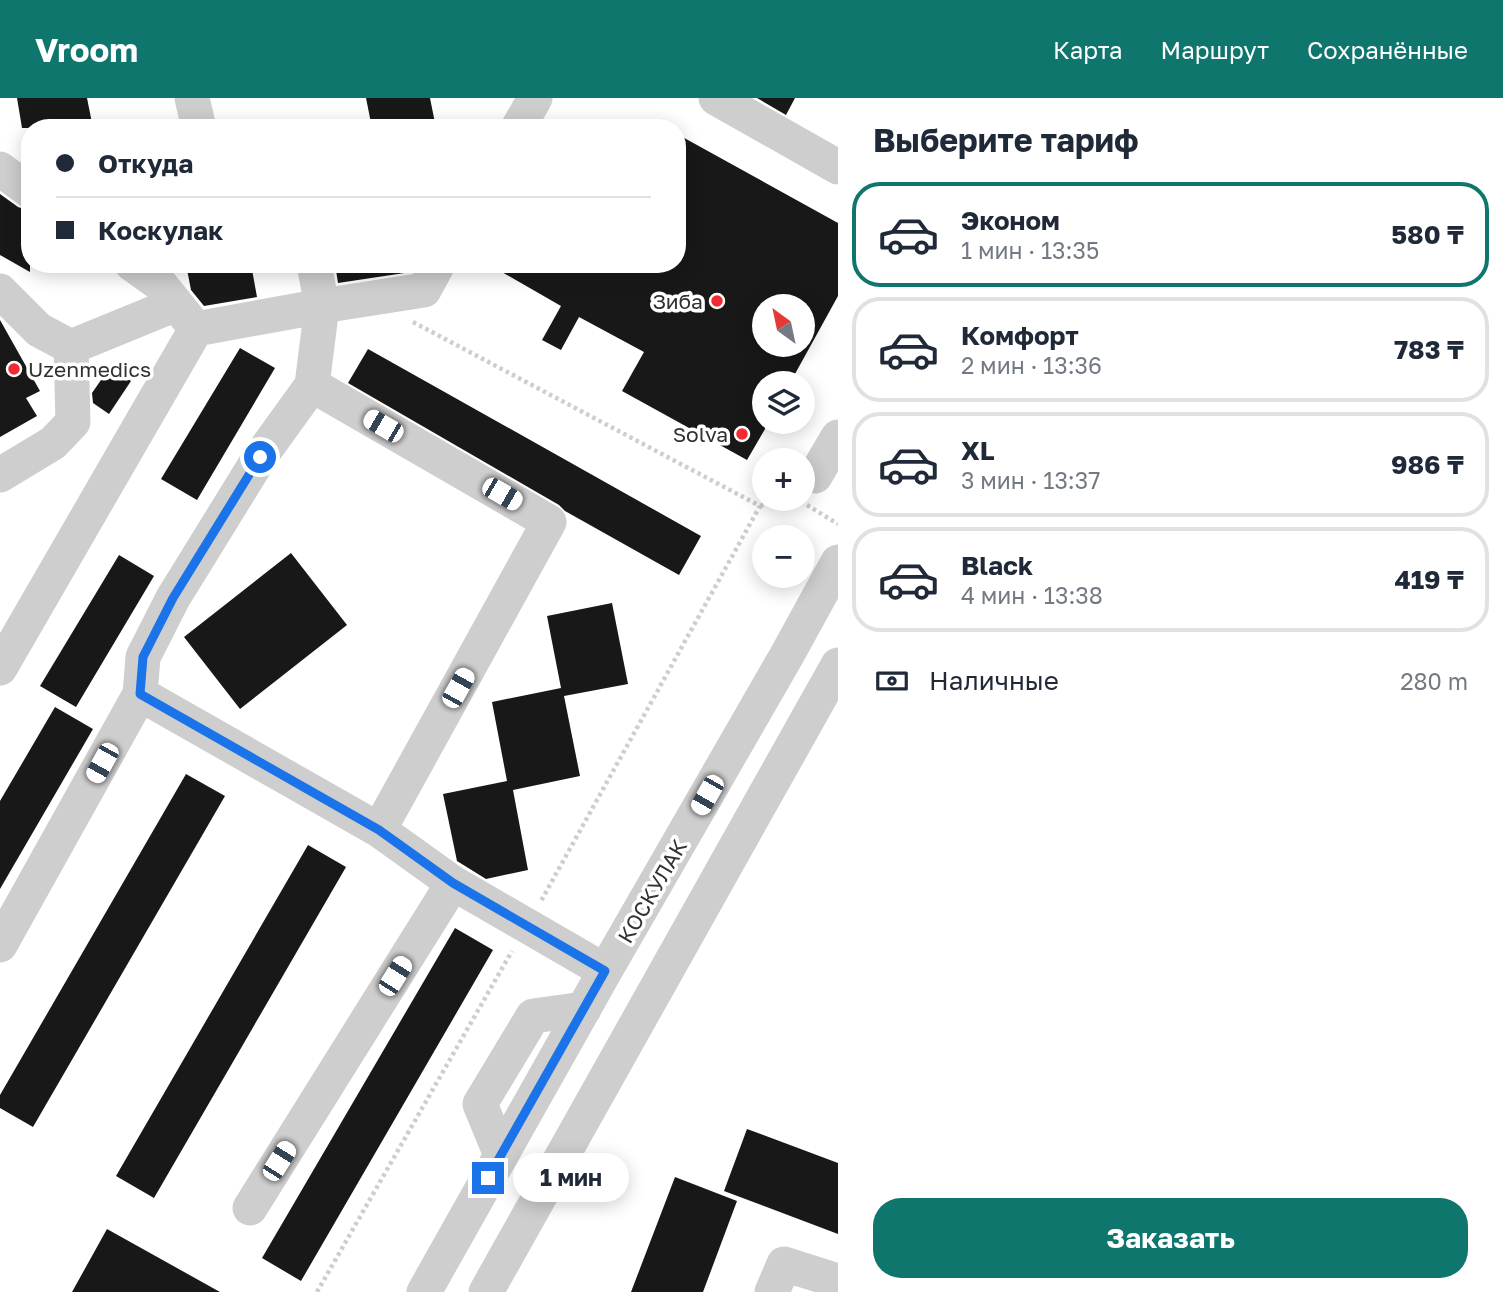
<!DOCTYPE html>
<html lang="ru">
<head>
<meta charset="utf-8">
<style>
  body { margin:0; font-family:"Golos Text",sans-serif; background:#f2f2f3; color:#1f2937; height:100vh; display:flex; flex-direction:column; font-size:26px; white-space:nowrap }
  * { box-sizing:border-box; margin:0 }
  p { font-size:23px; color:#747a83 }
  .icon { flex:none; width:38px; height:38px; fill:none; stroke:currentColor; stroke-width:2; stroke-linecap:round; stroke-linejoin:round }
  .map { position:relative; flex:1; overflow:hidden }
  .side { display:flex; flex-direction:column; background:#fff; width:665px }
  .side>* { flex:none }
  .banner { position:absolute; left:21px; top:21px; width:665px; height:154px; border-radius:28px; box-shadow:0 4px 18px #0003; display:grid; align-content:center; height:154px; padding:0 35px; background:#fff }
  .needle { width:46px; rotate:327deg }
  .tools { position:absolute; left:752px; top:196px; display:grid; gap:14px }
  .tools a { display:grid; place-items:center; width:63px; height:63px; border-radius:50%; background:#fff; box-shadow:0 4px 18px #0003; font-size:35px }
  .end { position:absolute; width:32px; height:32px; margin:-16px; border:9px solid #1a73e8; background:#fff; box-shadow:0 0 0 4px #fff }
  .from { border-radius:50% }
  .bubble { position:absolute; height:49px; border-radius:24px; background:#fff; box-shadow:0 4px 18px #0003; font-size:23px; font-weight:700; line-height:49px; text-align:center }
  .car { position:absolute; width:21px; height:42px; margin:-21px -10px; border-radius:9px; box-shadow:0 0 5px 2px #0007; background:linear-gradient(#fff 24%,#345 0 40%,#fff 0 76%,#345 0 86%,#fff 0) }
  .banner b { display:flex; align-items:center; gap:24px; height:66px; font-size:26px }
  .banner b+b { border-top:2px solid #e0e1e3 }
  .banner i { width:18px; height:18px; background:#1f2937 }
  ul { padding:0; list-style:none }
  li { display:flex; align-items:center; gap:21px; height:105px; margin:0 14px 10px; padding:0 21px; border:4px solid #e0e1e3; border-radius:28px }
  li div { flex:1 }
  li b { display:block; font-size:26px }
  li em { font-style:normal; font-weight:700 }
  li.selected { border-color:#0f766e }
  li>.icon { width:63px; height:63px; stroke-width:1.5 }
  h2 { padding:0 35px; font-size:32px; line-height:84px }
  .pay { display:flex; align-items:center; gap:18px; height:77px; padding:0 35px; font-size:26px }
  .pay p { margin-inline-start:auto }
  .action { display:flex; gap:14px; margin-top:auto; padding:14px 35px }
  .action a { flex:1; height:80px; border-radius:28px; background:#0f766e; color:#fff; font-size:28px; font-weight:700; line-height:80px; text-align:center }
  header { display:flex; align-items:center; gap:42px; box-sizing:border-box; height:98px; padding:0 35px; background:#0f766e; color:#fff }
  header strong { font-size:33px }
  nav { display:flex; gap:38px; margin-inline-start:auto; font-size:24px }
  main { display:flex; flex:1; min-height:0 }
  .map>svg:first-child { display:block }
</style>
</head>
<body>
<header>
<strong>Vroom</strong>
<nav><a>Карта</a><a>Маршрут</a><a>Сохранённые</a></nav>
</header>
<main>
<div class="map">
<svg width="838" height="1194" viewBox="0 0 838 1194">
  <rect width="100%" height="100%" fill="#fff"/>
  <path fill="#181818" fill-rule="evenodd" d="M 17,0 L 87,0 L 93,30 L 22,30 Z
    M 366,0 L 430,0 L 436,30 L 372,30 Z
    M 757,0 L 795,0 L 786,17 Z
    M 677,36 L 838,125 L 838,198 L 790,285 L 765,285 L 765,331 L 747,362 L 622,293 L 644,254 L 579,219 L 561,252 L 542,242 L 561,208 L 488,166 L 677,166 ZM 765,208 L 803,208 L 803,247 L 765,247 Z
    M 0,96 L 18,109 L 30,113 L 30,174 L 0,157 Z
    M 186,166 L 251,166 L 257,199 L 204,208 L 191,192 Z
    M 335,166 L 415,166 L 411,174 L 338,185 Z
    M 0,222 L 40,293 L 26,300 L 37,318 L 0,339 Z
    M 240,250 L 275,270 L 197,402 L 161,381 Z
    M 368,251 L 701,438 L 679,477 L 565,413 L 559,407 L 348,285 Z
    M 110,269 L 131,283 L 109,316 L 93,305 L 92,295 Z
    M 291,455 L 347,527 L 240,611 L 184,539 Z
    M 119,457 L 154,478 L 76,609 L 40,588 Z
    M 612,505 L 628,586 L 564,598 L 580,678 L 513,692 L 528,772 L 486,781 L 457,763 L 443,696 L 507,683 L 492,604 L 561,590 L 547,518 Z
    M 55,609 L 93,631 L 0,791 L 0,703 Z
    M 186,676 L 225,698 L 33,1029 L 0,1010 L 0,997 Z
    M 308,747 L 346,769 L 154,1100 L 116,1078 Z
    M 455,830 L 493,852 L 301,1183 L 262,1160 Z
    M 747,1031 L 838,1065 L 838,1136 L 724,1093 Z
    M 675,1079 L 737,1103 L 703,1194 L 631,1194 Z
    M 107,1131 L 220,1194 L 72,1194 Z"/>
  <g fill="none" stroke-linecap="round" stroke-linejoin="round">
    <path stroke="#cecece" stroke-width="4.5" stroke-dasharray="3.5 3.5" stroke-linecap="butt" d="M 413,224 L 760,408 L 541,803
      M 807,407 L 838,426
      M 760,408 L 787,401
      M 317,1194 L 512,853"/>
    <path stroke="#cecece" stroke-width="35" d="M 192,0 L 199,30
      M 716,0 L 838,69
      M 518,30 L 535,0
      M 0,71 L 30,93
      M 132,166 L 160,186 L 189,222
      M 314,166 L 322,208 L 312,287 L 549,424 L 379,732
      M 0,193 L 39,232 L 71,249
      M 71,249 L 176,206
      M 0,377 L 53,345 L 73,324 L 71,249
      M 815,378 L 838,339
      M 0,570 L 196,231 L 322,208 L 424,192 L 438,166
      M 140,596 L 379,732 L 453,785 L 605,873
      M 0,847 L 140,596 L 143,559 L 173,500 L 260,359 L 312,287
      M 501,1057 L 480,1006 L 533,918 L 584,911
      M 250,1110 L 453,785
      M 424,1194 L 605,873 L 787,557 L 838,464
      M 486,1194 L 838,567
      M 772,1194 L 784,1166 L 838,1183"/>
  </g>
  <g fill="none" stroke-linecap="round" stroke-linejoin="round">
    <path stroke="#1a73e8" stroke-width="9" d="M 260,359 L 173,500 L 143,559 L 140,596 L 379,732 L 453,785 L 605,873 L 488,1080"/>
  </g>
  <g fill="#f12b31" stroke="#fff" stroke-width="2.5">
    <circle cx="717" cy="203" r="7"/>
    <circle cx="14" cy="271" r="7"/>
    <circle cx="742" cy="336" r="7"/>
  </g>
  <g text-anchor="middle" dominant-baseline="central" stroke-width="7" stroke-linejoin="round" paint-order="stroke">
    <g font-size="21" fill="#313131" stroke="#fff" text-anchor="end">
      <text x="703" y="203">Зиба</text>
      <text x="28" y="271" text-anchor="start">Uzenmedics</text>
      <text x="728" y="336">Solva</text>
    </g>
    <g font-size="21" fill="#313131" stroke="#fff">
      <text transform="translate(652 793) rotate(-60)">КОСКУЛАК</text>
    </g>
  </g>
</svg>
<div class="tools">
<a><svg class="needle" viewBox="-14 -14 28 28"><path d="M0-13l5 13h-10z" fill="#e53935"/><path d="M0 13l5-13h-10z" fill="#747a83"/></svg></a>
<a><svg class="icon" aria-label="layers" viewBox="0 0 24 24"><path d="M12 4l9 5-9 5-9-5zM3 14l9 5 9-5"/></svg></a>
<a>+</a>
<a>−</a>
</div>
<i class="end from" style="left:260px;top:359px"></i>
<i class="end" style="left:488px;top:1080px"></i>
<div class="bubble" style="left:513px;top:1055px;width:116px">1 мин</div>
<i class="car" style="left:383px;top:328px;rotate:300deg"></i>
<i class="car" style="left:502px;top:396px;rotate:120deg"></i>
<i class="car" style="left:458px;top:590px;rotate:29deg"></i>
<i class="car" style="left:102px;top:665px;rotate:209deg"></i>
<i class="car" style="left:707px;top:697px;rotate:210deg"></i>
<i class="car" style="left:395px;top:878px;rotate:32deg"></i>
<i class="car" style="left:279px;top:1063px;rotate:32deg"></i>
<div class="banner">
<b><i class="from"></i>Откуда</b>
<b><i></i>Коскулак</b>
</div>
</div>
<section class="side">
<h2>Выберите тариф</h2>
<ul>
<li class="selected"><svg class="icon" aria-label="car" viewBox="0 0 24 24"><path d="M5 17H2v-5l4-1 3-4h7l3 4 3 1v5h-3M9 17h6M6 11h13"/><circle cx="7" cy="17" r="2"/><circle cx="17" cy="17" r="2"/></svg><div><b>Эконом</b><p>1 мин · 13:35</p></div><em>580 ₸</em></li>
<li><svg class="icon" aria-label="car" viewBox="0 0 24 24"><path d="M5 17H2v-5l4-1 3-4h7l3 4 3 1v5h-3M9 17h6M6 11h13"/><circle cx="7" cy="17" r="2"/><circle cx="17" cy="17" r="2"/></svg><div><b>Комфорт</b><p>2 мин · 13:36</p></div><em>783 ₸</em></li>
<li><svg class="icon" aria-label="car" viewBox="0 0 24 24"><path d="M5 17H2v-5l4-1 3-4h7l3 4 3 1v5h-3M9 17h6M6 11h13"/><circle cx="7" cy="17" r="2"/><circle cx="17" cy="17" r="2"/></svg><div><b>XL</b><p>3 мин · 13:37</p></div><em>986 ₸</em></li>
<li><svg class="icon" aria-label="car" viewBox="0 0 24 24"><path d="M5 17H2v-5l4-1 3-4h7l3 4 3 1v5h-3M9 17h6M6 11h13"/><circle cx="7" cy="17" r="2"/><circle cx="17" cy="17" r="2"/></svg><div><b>Black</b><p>4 мин · 13:38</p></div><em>419 ₸</em></li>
</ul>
<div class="pay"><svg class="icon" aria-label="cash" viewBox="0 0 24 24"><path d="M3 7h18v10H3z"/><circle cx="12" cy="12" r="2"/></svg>Наличные<p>280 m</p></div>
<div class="action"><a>Заказать</a></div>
</section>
</main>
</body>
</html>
